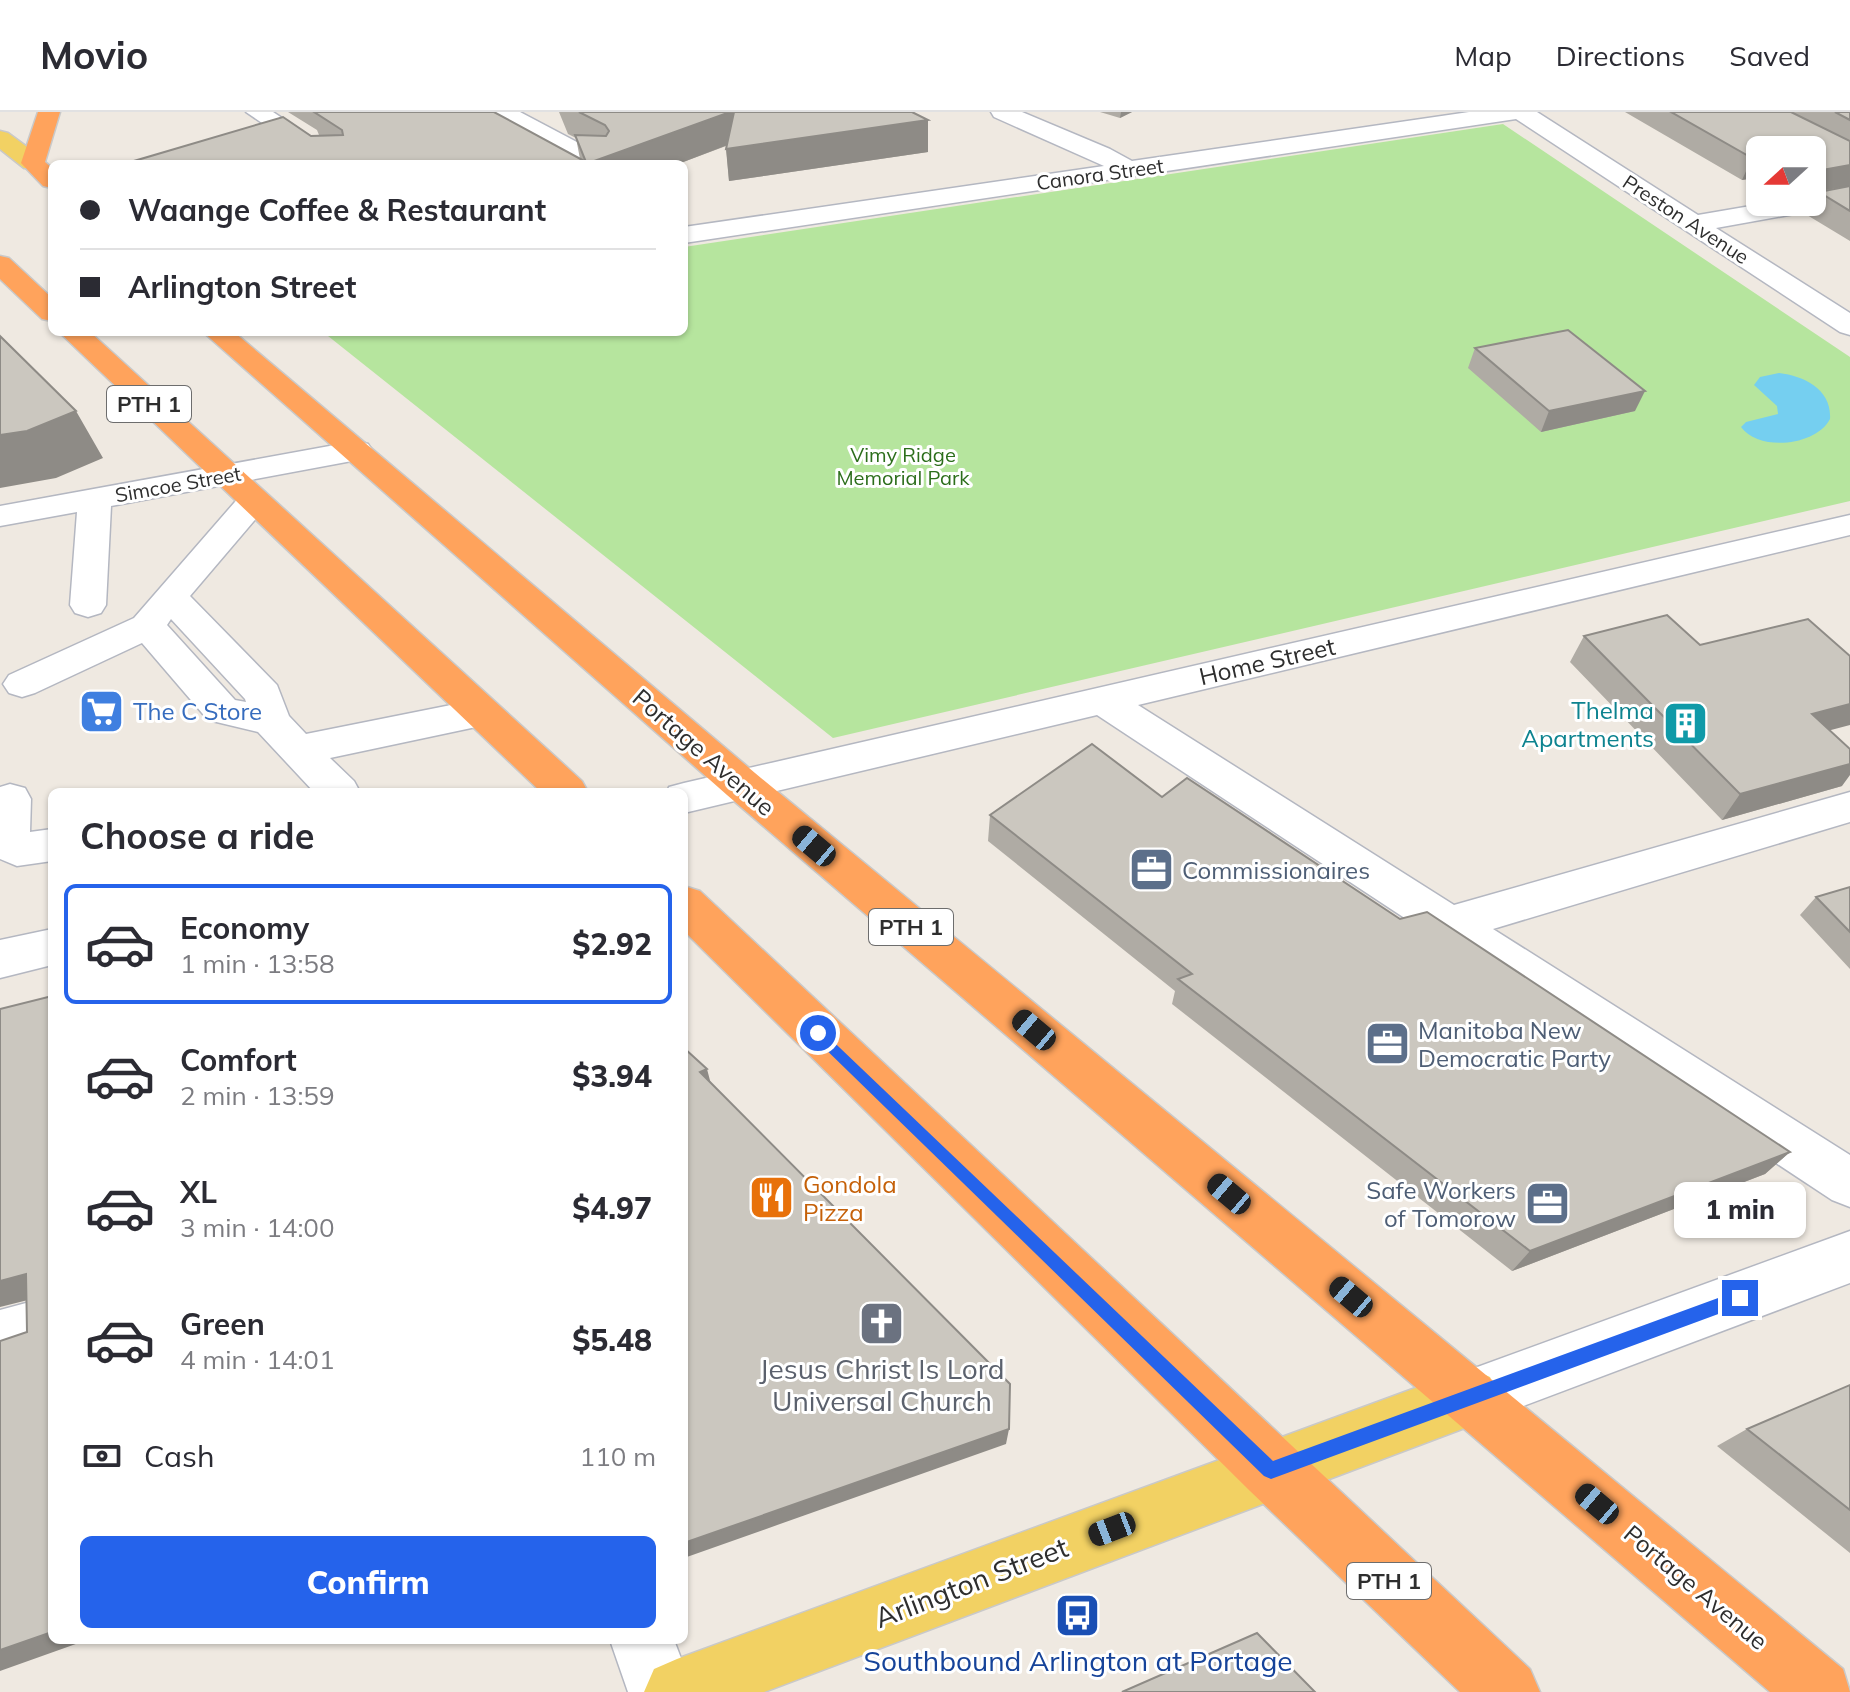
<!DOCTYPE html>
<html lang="en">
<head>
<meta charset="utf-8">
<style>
  body { margin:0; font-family:Mulish,sans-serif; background:#f7f7f7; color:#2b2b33; height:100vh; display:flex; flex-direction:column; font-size:30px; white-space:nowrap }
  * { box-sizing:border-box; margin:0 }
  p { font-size:26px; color:#7c7c81 }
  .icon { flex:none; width:44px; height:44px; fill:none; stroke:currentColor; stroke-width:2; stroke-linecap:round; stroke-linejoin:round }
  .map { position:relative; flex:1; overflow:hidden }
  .sheet { position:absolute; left:48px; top:676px; width:640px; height:856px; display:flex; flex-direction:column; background:#fff; border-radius:12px; box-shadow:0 2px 6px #0004 }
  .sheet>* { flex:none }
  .hud { position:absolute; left:48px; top:48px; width:640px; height:176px; border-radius:12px; box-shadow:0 2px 6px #0004; display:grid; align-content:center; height:176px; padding:0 32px; background:#fff }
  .needle { width:52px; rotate:249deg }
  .buttons { position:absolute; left:1746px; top:24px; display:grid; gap:16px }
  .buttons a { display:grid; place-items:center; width:80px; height:80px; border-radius:12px; background:#fff; box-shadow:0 2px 6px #0004; font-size:40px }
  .end { position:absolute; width:36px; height:36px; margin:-18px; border:10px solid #2563eb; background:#fff; box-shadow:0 0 0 4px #fff }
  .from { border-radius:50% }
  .bubble { position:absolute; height:56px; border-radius:12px; background:#fff; box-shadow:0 2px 6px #0004; font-size:26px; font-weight:800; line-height:56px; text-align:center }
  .car { position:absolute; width:24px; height:48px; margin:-24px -12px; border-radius:10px; box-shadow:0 0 6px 2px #0007; background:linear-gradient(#222 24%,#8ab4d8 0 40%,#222 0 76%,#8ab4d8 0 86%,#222 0) }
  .hud b { display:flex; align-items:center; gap:28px; height:76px; font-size:30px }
  .hud b+b { border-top:2px solid #e1e1e2 }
  .hud i { width:20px; height:20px; background:#2b2b33 }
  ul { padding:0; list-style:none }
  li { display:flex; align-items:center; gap:24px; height:120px; margin:0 16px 12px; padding:0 16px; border:4px solid transparent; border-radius:12px }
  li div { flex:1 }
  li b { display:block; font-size:30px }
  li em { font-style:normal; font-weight:800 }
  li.active { border-color:#2563eb }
  li>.icon { width:72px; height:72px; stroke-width:1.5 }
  h2 { padding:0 32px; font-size:36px; line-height:96px }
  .pay { display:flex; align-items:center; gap:20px; height:88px; padding:0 32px; font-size:30px }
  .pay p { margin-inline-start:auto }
  .cta { display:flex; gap:16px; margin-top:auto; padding:16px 32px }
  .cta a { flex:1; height:92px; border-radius:12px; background:#2563eb; color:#fff; font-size:32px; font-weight:800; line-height:92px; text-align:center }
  header { display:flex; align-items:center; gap:48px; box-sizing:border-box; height:112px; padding:0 40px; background:#fff; border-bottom:2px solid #e1e1e2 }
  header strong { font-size:38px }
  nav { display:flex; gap:44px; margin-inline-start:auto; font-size:28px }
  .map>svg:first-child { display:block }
</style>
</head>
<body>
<header>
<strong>Movio</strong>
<nav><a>Map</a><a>Directions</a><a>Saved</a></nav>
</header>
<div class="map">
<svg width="1850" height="1580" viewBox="0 0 1850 1580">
  <rect width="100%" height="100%" fill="#efe9e1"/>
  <path fill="#b6e59e" d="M 1503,12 L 1850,245 L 1850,389 L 833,626 L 323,220 L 684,220 L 684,135 Z"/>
  <path fill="#75cff0" d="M 1779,261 C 1805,264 1832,278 1830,307 C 1816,334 1759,340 1741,315 L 1746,310 L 1778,302 L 1777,294 L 1754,273 L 1760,265 Z"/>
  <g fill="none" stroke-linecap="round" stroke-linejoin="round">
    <defs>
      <path id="minor" d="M 246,0 L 273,0 L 351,52 L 322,52 Z
        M 492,0 L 520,0 L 609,47 L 612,52 L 582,52 L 495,5 Z
        M 991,0 L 1022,0 L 1110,37 L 1132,49 L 1469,0 L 1537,0 L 1698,103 L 1774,90 L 1812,90 L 1812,83 L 1850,76 L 1850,92 L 1716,116 L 1850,201 L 1850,223 L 1840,220 L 1516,7 L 684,131 L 684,115 L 1104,54 L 994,5 Z
        M 357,329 L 368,332 L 373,339 L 368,346 L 111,394 L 106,493 L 101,501 L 88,505 L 75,501 L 70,493 L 77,400 L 0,414 L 0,394 Z
        M 253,380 L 265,383 L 270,390 L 190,484 L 277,573 L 289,604 L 306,622 L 481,587 L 495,591 L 500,601 L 495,611 L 330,646 L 354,669 L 360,680 L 314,680 L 258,620 L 208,608 L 142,531 L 35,581 L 22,585 L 9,581 L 3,572 L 9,563 L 134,506 L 241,383 ZM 171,507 L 245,587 L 246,590 L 235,588 L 167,513 Z
        M 1850,403 L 1850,423 L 1138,593 L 1454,793 L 1850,680 L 1850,710 L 1493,817 L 1850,1043 L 1850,1095 L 1832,1088 L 1097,603 L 684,701 L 684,680 L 667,680 L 669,675 L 684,671 Z
        M 10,672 L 25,676 L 31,687 L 30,720 L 52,717 L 52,749 L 17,754 L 0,747 L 0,675 Z
        M 52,817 L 52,853 L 0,866 L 0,828 Z
        M 1850,1119 L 1850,1171 L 1470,1314 L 1450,1305 L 1441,1285 L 1450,1265 Z
        M 52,1184 L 52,1238 L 0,1254 L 0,1198 Z
        M 610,1528 L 674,1528 L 694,1580 L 628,1580 Z"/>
      <path id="major" d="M 0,19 L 8,21 L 42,46 L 45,51 L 42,56 L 24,56 L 0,37 Z
        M 1470,1256 L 1490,1265 L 1499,1285 L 1490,1305 L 1470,1314 L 764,1580 L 644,1580 L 654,1557 L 677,1547 Z"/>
      <path id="highway" d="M 38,0 L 60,0 L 45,50 L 52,56 L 52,76 L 43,74 L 21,51 Z
        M 0,144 L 9,146 L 52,186 L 52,209 L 42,207 L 0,167 Z
        M 59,220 L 90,220 L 582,669 L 588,680 L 541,680 Z
        M 203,220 L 234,220 L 755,661 L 1843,1557 L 1850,1580 L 1770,1580 L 727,683 Z
        M 684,774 L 700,779 L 1530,1557 L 1540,1580 L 1460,1580 L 1250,1379 L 684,819 Z"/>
    </defs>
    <use href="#minor" stroke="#b4b7c1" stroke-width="3"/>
    <use href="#major" stroke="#c9c9c9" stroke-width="3"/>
    <use href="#highway" stroke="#c9c9c9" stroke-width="3"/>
    <use href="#minor" fill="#fff" fill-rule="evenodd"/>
    <use href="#major" fill="#f2d163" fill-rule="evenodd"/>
    <use href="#highway" fill="#ffa35c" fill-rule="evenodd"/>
  </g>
  <path fill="#afaba4" d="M 288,0 L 494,0 L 580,47 L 576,26 L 568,22 L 559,0 L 912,0 L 928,40 L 729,69 L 726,34 L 678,52 L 135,52 L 134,49 L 319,23 L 317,18 Z
    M 1100,0 L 1132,0 L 1120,6 Z
    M 1625,0 L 1850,0 L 1850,74 L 1813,80 L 1812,81 L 1812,38 L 1760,38 L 1760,74 L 1748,67 L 1742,68 Z
    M 1850,74 L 1850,129 L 1807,103 L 1819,80 Z
    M 1475,236 L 1635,299 L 1541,320 L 1468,256 Z
    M 1584,524 L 1700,533 L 1829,618 L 1842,674 L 1722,708 L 1570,550 Z
    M 1162,685 L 1400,807 L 1790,1040 L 1765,1062 L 1512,1159 L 1172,892 L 1175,879 L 988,729 L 990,703 Z
    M 1850,775 L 1850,857 L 1800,803 L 1816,785 Z
    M 1850,1273 L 1850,1441 L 1717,1334 L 1747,1317 Z"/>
  <path fill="#8e8b86" d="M 730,0 L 735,0 L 738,29 L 678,52 L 586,52 Z
    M 1121,0 L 1132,0 L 1120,6 Z
    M 928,8 L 928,40 L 729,69 L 726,37 Z
    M 1759,44 L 1748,67 L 1742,68 L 1752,46 Z
    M 1850,53 L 1850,74 L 1813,80 L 1823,58 Z
    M 1645,279 L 1635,299 L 1541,320 L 1549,299 Z
    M 76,299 L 103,346 L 56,366 L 0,376 L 0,323 Z
    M 1850,592 L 1850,613 L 1793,628 L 1812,602 Z
    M 1850,652 L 1850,663 L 1842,674 L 1722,708 L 1740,682 Z
    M 707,957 L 713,980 L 700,960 Z
    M 1790,1040 L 1765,1062 L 1512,1159 L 1530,1139 Z
    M 26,1162 L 52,1182 L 0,1195 L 0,1169 Z
    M 1009,1317 L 1006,1332 L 684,1446 L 684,1431 Z
    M 52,1520 L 52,1528 L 87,1528 L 0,1559 L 0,1538 Z"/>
  <path fill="#cbc7bf" stroke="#8e8b86" stroke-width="2" d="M 314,0 L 494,0 L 586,50 L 575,23 L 606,24 L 609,19 L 605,13 L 579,0 L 730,0 L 586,52 L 138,52 L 134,49 L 283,5 L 311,24 L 343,23 L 342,18 Z
    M 734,0 L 912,0 L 928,8 L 726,37 Z
    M 1671,0 L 1791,0 L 1850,29 L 1850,53 L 1823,58 L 1821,64 L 1812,64 L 1812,38 L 1760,38 L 1760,45 L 1752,46 Z
    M 1835,0 L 1850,0 L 1850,8 Z
    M 1850,74 L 1850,99 L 1819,80 Z
    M 1568,218 L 1645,279 L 1549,299 L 1475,236 Z
    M 0,224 L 76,299 L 27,319 L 0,323 Z
    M 1667,503 L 1700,533 L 1808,507 L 1850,544 L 1850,592 L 1812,602 L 1850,637 L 1850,652 L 1740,682 L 1584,524 Z
    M 1092,632 L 1162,685 L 1187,666 L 1400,807 L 1427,800 L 1790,1040 L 1530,1139 L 1178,867 L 1192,862 L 990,703 Z
    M 1850,775 L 1850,820 L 1816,785 Z
    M 52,884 L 52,1520 L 0,1538 L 0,1229 L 27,1220 L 26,1162 L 0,1169 L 0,897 Z
    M 684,936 L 707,957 L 700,960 L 1010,1272 L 1009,1317 L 684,1431 Z
    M 1850,1273 L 1850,1398 L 1747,1317 Z
    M 1257,1521 L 1315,1580 L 1122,1580 Z"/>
  <path fill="#2563eb" d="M 818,915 L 1273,1349 L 1740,1178 L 1748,1186 L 1740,1194 L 1271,1367 L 1264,1364 L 813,925 L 813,917 Z"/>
  <defs>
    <symbol id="supermarket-square" viewBox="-11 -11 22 22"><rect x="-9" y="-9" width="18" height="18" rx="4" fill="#3f7fe0" stroke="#fff"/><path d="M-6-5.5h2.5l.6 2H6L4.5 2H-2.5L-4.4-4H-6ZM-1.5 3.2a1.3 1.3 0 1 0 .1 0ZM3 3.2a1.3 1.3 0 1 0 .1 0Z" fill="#fff"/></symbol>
    <symbol id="building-square" viewBox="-11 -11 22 22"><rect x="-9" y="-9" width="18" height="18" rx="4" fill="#0f9aa8" stroke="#fff"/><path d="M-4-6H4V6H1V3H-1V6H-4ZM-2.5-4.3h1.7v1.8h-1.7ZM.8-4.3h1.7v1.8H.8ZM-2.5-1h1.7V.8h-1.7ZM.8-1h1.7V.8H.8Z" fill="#fff"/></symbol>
    <symbol id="office-square" viewBox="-11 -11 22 22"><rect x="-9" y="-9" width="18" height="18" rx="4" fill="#5c6f8a" stroke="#fff"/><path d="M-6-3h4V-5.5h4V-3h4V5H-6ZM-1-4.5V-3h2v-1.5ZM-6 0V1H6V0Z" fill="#fff"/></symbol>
    <symbol id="restaurant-square" viewBox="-11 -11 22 22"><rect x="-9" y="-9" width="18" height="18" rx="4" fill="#e8710a" stroke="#fff"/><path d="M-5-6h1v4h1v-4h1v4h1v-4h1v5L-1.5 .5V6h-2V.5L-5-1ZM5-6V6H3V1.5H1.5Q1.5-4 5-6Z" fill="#fff"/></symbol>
    <symbol id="church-square" viewBox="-11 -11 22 22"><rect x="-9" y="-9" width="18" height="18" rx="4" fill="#6b7280" stroke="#fff"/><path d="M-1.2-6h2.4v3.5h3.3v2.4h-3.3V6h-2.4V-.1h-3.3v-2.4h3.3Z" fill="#fff"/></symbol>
    <symbol id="bus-square" viewBox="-11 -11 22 22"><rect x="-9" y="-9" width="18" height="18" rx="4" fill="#1a4fb4" stroke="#fff"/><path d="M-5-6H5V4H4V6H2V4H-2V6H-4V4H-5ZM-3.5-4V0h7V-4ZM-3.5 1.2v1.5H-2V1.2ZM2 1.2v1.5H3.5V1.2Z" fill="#fff"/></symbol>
  </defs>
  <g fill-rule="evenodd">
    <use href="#supermarket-square" x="76" y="574" width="51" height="51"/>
    <use href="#building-square" x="1660" y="586" width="51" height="51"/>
    <use href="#office-square" x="1126" y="732" width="51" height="51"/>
    <use href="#office-square" x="1362" y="906" width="51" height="51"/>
    <use href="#restaurant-square" x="746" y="1060" width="51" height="51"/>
    <use href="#office-square" x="1522" y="1066" width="51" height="51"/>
    <use href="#church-square" x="856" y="1186" width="51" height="51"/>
    <use href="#bus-square" x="1052" y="1478" width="51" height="51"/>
  </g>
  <g text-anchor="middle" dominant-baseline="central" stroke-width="6" stroke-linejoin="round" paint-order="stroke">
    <g font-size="20" fill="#2e2e2e" stroke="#fff">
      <text transform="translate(1100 62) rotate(-8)">Canora Street</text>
      <text transform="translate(1686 107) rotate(33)">Preston Avenue</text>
      <text transform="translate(178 372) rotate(-10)">Simcoe Street</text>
    </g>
    <g font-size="20" fill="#2c6e1b" stroke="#fff">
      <text x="903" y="342">Vimy Ridge<tspan x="903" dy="23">Memorial Park</tspan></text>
    </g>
    <g fill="#fff" stroke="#6d6d6d" stroke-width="2">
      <rect x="107" y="274" width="84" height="36" rx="6"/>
      <rect x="869" y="797" width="84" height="36" rx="6"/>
      <rect x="1347" y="1451" width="84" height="36" rx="6"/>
    </g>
    <g font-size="22" font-weight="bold" fill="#2e2e2e">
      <text x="149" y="292">PTH 1</text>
      <text x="911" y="815">PTH 1</text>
      <text x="1389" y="1469">PTH 1</text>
    </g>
    <g font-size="24" fill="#2e2e2e" stroke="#fff">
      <text transform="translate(1267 549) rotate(-13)">Home Street</text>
      <text transform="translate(704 640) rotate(41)">Portage Avenue</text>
      <text transform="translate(1696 1475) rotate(40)">Portage Avenue</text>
    </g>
    <g font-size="24" fill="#0d838f" stroke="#fff" text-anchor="end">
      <text x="1654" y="598">Thelma<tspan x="1654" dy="28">Apartments</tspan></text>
    </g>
    <g font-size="24" fill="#366cbe" stroke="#fff" text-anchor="start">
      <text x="133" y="599">The C Store</text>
    </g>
    <g font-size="24" fill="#4e5e75" stroke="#fff" text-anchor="start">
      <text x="1182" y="758">Commissionaires</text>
      <text x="1418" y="918">Manitoba New<tspan x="1418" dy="28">Democratic Party</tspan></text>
      <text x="1516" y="1078" text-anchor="end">Safe Workers<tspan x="1516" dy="28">of Tomorow</tspan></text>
    </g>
    <g font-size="24" fill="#c56008" stroke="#fff" text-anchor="start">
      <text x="803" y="1072">Gondola<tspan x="803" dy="28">Pizza</tspan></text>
    </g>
    <g font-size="28" fill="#5b616d" stroke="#fff">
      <text x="882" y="1256">Jesus Christ Is Lord<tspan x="882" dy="32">Universal Church</tspan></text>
    </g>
    <g font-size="28" fill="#2e2e2e" stroke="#fff">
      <text transform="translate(971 1470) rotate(-21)">Arlington Street</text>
    </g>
    <g font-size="28" fill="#164399" stroke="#fff">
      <text x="1078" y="1548">Southbound Arlington at Portage</text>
    </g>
  </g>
</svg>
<div class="buttons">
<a><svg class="needle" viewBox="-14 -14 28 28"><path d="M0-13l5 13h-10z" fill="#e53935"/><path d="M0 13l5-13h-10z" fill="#7c7c81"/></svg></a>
</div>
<i class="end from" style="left:818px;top:921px"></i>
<i class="end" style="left:1740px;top:1186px"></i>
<div class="bubble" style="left:1674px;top:1070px;width:132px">1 min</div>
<i class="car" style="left:814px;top:734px;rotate:310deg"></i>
<i class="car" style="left:1034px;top:918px;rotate:310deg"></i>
<i class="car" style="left:1229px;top:1082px;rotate:310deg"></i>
<i class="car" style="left:1351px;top:1185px;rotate:310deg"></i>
<i class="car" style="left:1597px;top:1392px;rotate:310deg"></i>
<i class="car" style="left:1112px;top:1417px;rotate:249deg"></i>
<div class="hud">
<b><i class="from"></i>Waange Coffee &amp; Restaurant</b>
<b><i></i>Arlington Street</b>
</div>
<section class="sheet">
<h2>Choose a ride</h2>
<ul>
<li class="active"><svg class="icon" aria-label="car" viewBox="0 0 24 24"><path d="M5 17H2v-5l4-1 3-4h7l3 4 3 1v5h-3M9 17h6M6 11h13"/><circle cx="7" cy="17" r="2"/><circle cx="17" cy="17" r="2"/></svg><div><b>Economy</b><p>1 min · 13:58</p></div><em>$2.92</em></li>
<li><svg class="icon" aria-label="car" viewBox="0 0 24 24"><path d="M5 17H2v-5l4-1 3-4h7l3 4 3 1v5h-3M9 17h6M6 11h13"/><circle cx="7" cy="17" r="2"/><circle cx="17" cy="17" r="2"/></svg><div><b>Comfort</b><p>2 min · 13:59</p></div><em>$3.94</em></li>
<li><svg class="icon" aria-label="car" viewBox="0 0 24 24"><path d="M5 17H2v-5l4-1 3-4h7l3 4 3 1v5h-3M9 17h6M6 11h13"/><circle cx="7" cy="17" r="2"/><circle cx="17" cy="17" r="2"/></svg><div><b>XL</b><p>3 min · 14:00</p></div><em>$4.97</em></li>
<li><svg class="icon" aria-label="car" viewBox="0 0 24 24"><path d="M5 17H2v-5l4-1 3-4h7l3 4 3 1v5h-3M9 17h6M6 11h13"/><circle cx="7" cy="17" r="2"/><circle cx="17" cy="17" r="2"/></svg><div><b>Green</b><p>4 min · 14:01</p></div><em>$5.48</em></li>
</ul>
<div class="pay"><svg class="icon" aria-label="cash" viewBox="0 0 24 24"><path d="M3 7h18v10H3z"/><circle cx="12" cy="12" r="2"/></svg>Cash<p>110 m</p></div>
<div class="cta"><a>Confirm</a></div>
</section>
</div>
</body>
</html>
